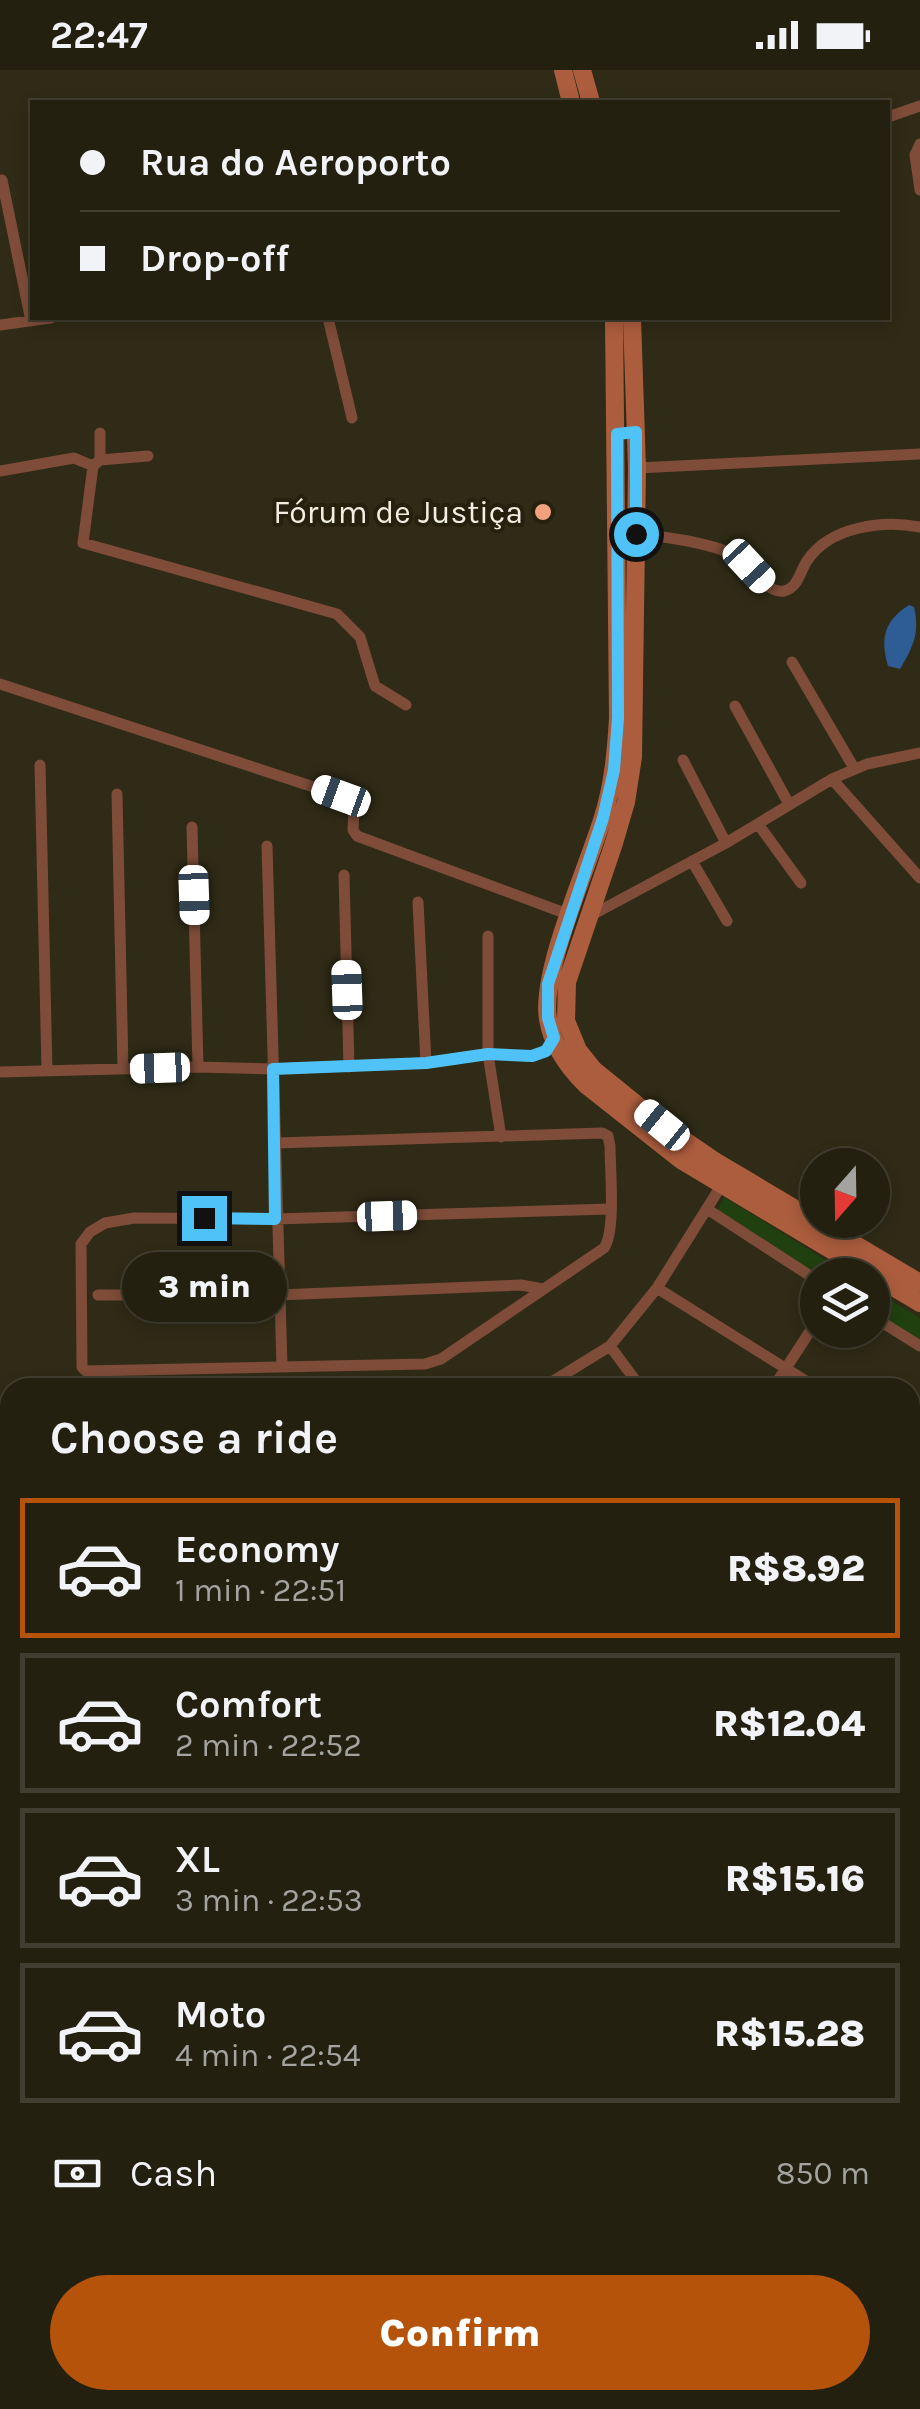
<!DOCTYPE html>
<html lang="en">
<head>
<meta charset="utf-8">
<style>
  body { margin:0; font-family:Karla,sans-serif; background:#2f2d1e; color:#f1f3f6; height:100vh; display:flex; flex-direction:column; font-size:38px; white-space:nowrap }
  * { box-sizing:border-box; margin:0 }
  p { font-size:32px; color:#a3a39f }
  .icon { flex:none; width:55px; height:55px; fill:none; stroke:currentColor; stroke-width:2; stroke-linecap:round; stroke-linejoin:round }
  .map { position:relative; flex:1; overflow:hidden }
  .panel { position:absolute; left:0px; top:1308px; width:920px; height:1032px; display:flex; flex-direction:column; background:#232010; border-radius:30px 30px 0 0; box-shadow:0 5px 15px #0003,0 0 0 2px #403e30 }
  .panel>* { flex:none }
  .banner { position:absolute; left:30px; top:30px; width:860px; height:220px; border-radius:0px; box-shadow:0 5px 15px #0003,0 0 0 2px #403e30; display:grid; align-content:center; height:220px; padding:0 50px; background:#232010 }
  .needle { width:65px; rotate:200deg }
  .tools { position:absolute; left:800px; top:1078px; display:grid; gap:20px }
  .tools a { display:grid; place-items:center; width:90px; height:90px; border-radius:50%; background:#232010; box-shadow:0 5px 15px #0003,0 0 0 2px #403e30; font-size:50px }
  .end { position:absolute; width:45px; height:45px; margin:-22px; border:12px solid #4fc3f7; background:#111; box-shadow:0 0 0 5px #111 }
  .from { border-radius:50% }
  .bubble { position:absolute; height:70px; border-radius:35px; background:#232010; box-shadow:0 5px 15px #0003,0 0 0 2px #403e30; font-size:32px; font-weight:800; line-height:70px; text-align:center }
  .car { position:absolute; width:30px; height:60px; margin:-30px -15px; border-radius:12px; box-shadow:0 0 8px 2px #0007; background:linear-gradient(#fff 24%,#345 0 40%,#fff 0 76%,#345 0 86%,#fff 0) }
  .banner b { display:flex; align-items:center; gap:35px; height:95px; font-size:38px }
  .banner b+b { border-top:2px solid #403e30 }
  .banner i { width:25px; height:25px; background:#f1f3f6 }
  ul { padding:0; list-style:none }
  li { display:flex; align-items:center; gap:30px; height:140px; margin:0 20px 15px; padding:0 30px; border:5px solid #403e30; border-radius:0px }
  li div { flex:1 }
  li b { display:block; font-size:38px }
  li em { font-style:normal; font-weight:800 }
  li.active { border-color:#b45309 }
  li>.icon { width:90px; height:90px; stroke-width:1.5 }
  h2 { padding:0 50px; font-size:45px; line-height:120px }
  .pay { display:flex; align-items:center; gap:25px; height:110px; padding:0 50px; font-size:38px }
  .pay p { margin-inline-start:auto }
  .action { display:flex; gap:20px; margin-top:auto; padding:20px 50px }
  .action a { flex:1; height:115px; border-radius:60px; background:#b45309; color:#fff; font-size:40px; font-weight:800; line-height:115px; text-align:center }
  .status { display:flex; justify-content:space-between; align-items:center; height:70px; padding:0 50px; background:#232010; direction:ltr }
  .status svg { height:28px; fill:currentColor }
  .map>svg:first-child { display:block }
</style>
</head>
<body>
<div class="status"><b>22:47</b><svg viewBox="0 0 49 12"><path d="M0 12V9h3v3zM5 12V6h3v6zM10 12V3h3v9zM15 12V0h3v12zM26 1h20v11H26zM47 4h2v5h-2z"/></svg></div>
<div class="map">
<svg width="920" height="2339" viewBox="0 0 920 2339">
  <rect width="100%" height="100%" fill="#2f2b16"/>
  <path fill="#20400f" d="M 724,1127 L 850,1205 L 818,1205 L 716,1144 Z
    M 872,1219 L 920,1248 L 920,1275 L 873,1244 Z"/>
  <path fill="#2e5d95" d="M 909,535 L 914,537 C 920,563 913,577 900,599 L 888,596 C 880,568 884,551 909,535 Z"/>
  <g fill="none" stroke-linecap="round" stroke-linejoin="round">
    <path stroke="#2e5d95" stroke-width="2.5" d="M 516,2330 L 533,2339"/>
    <path stroke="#7e4c39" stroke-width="11" d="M 888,47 L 920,36
      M 920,74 L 915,85 L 920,120
      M 2,110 L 31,251
      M 328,248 L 352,348
      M 0,255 L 51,248
      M 148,386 L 100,390 L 93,396 L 83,473 L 337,544 L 360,567 L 375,616 L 406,635
      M 100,390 L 100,363
      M 637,398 L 920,384
      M 0,401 L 74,388 L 93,396
      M 636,464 C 664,466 710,473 735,485 C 751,493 765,524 784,521 C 798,518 800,501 807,491 C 830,456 883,450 920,457
      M 792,592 L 854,698
      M 0,614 L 341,726 L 354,738 L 353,760 L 357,766 L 570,845
      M 735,636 L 789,734
      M 683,690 L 726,773
      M 40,695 L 47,1001
      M 832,709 L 920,808
      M 117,724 L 123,999
      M 758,754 L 801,813
      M 192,757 L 198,997
      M 267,776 L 282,1296
      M 692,791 L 727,851
      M 344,805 L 349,997
      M 418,832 L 426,993
      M 590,846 L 726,773 L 832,709 L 867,694 L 920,683
      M 488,866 L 488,984 L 501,1067
      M 0,1002 L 198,997 L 273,999 L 426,993 L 488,984 L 533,986 L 546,981 L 554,968
      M 276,1073 L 602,1063 L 608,1066 L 610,1076 C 610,1100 616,1161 604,1178 L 441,1289 L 425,1294 L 86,1301 L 82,1297 L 81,1174 L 90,1162 L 105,1153 L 134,1148 L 275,1149 L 610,1139
      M 707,1139 L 818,1211
      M 657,1218 L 817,1318
      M 98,1225 L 278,1225 L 521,1215 L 543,1219
      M 872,1246 L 920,1276
      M 610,1276 L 641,1318
      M 542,1318 L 610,1276 L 657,1218 L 721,1116
      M 773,1318 L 818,1249
      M 910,1372 L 920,1367
      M 9,1495 L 10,1509
      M 0,1893 L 0,1999
      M 910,2033 L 920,2083
      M 910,2131 L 920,2130
      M 910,2277 L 920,2275
      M 646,2330 L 673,2339
      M 875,2330 L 876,2339
      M 557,2339 L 564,2330
      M 731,2339 L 733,2330"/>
    <path stroke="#7e4c39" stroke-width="15" d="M 910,1965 L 920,1962
      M 0,2160 L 10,2157"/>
    <path stroke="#ac5d3e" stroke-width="18" d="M 563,0 L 571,32
      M 582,0 L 591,32
      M 614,248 L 618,648 C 616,682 613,715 603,747 C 588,797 540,902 548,949 C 552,975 568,997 586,1015 L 681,1090 L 920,1233
      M 632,248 L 637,398 L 633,687 L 626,732 L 614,773 L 567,912 L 566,951 L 578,980 L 594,1000 L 662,1055 L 713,1090 L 920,1213"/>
  </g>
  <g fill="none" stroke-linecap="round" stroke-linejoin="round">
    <path stroke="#4fc3f7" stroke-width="12" d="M 204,1148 L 275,1149 L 273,999 L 426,993 L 488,984 L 532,986 L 546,981 L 554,968 L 548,948 L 548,914 L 603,748 L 614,700 L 618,648 L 617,364 L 636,362 L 636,464"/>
  </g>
  <circle fill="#f1a17d" stroke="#25210c" stroke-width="4" cx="543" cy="442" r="10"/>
  <g text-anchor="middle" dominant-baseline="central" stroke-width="8" stroke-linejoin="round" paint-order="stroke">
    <g font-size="32" fill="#f0eee1" stroke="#25210c" text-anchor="end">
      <text x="523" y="442">Fórum de Justiça</text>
    </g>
  </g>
</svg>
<div class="tools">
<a><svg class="needle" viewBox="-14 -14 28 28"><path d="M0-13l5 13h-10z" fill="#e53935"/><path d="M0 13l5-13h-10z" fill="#a3a39f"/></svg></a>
<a><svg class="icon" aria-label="layers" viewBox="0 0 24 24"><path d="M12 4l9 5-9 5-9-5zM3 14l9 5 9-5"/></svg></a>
</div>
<i class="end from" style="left:636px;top:464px"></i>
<i class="end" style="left:204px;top:1148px"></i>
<div class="bubble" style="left:122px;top:1182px;width:165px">3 min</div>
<i class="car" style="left:749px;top:496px;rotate:137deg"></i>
<i class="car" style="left:341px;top:726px;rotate:290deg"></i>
<i class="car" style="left:194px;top:825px;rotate:178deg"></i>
<i class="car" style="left:347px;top:920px;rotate:358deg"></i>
<i class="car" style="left:160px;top:998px;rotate:268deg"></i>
<i class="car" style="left:662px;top:1055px;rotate:309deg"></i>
<i class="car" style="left:387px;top:1146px;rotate:88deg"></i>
<div class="banner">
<b><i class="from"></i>Rua do Aeroporto</b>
<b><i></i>Drop-off</b>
</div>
<section class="panel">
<h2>Choose a ride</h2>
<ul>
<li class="active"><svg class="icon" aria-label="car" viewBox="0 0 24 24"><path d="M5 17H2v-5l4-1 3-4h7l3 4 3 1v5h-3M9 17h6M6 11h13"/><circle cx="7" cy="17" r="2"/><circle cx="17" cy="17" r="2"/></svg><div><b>Economy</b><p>1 min · 22:51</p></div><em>R$8.92</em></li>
<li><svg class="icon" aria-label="car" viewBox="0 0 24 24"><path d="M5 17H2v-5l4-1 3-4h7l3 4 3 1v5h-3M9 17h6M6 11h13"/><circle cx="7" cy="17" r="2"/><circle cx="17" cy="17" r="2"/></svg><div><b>Comfort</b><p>2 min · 22:52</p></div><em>R$12.04</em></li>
<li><svg class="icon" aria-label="car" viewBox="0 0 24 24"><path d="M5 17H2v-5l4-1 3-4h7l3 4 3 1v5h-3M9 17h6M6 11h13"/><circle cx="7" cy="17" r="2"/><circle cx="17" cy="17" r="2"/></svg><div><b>XL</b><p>3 min · 22:53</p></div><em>R$15.16</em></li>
<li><svg class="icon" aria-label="car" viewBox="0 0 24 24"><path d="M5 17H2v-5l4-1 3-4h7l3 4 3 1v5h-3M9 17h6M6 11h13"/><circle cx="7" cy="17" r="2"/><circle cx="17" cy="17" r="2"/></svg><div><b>Moto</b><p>4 min · 22:54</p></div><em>R$15.28</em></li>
</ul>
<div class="pay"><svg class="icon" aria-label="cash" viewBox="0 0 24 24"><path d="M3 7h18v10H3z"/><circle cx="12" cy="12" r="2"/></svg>Cash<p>850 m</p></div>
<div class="action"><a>Confirm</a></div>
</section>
</div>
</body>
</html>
